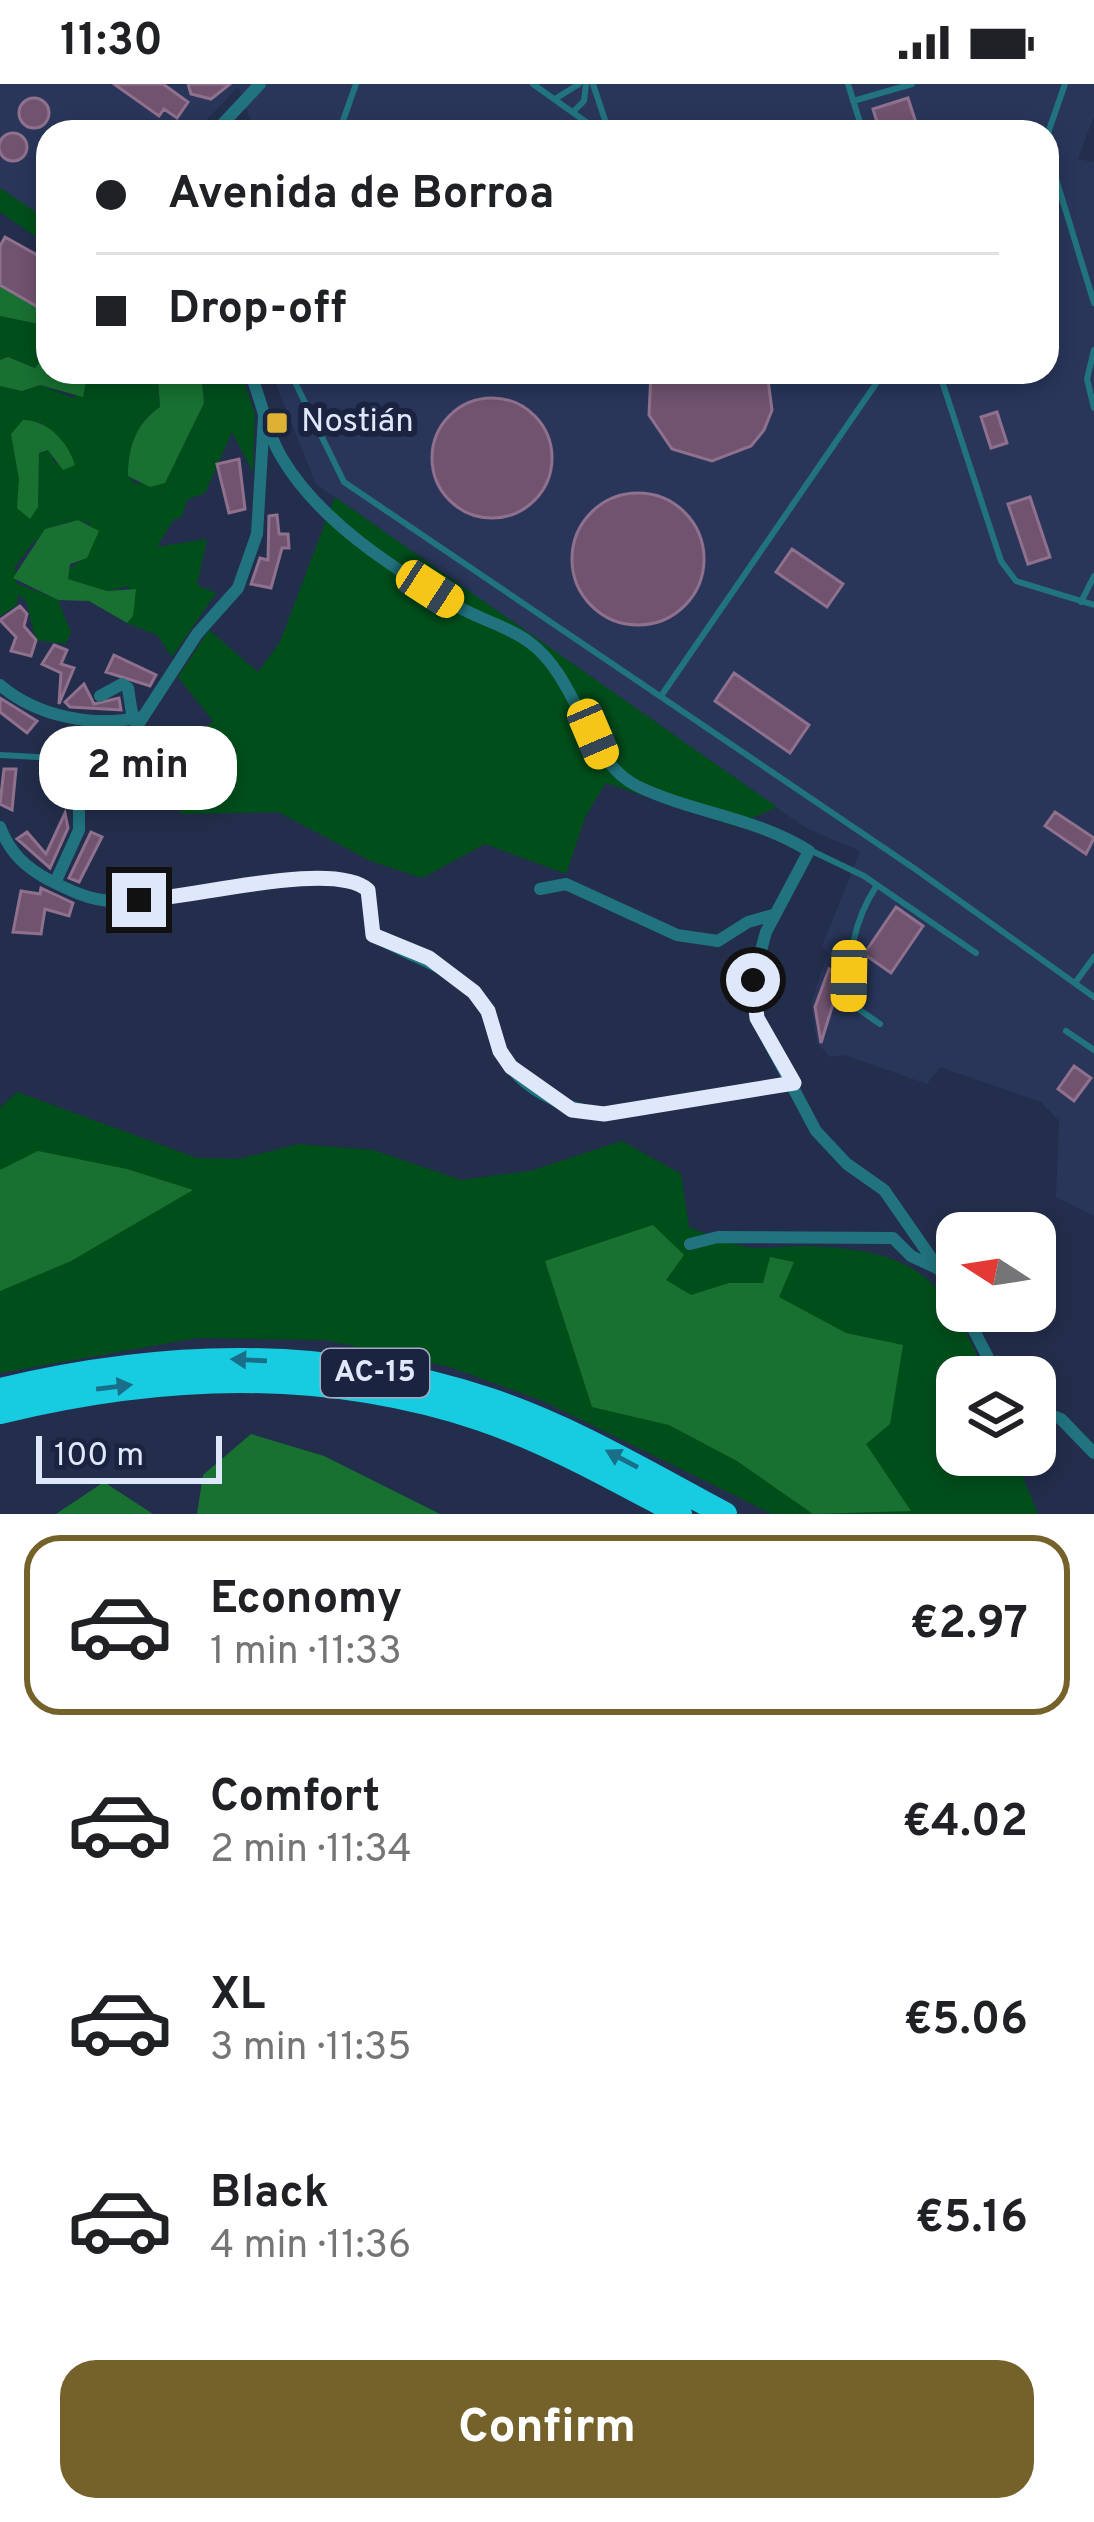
<!DOCTYPE html>
<html lang="en">
<head>
<meta charset="utf-8">
<style>
  body { margin:0; font-family:Overpass,sans-serif; background:#f6f6f6; color:#202124; height:100vh; display:flex; flex-direction:column; font-size:45px; white-space:nowrap }
  * { box-sizing:border-box; margin:0 }
  p { font-size:39px; color:#757577 }
  .icon { flex:none; width:66px; height:66px; fill:none; stroke:currentColor; stroke-width:2; stroke-linecap:round; stroke-linejoin:round }
  .map { position:relative; height:1430px; overflow:hidden }
  .details { display:flex; flex-direction:column; background:#fff; flex:1 }
  .details>* { flex:none }
  .banner { position:absolute; left:36px; top:36px; width:1023px; height:264px; border-radius:36px; box-shadow:0 6px 18px #0003; display:grid; align-content:center; height:264px; padding:0 60px; background:#fff }
  .needle { width:78px; rotate:282deg }
  .controls { position:absolute; left:936px; top:1128px; display:grid; gap:24px }
  .controls a { display:grid; place-items:center; width:120px; height:120px; border-radius:24px; background:#fff; box-shadow:0 6px 18px #0003; font-size:60px }
  .scale { position:absolute; left:36px; bottom:30px; width:186px; box-sizing:border-box; padding-left:12px; border:6px solid #dfe7fa; border-top:0; font-size:33px; line-height:42px; white-space:nowrap; color:#dfe7fa; -webkit-text-stroke:9px #1a2441; paint-order:stroke }
  .end { position:absolute; width:54px; height:54px; margin:-27px; border:15px solid #dfe7fa; background:#111; box-shadow:0 0 0 6px #111 }
  .from { border-radius:50% }
  .bubble { position:absolute; height:84px; border-radius:36px; background:#fff; box-shadow:0 6px 18px #0003; font-size:39px; font-weight:700; line-height:84px; text-align:center }
  .car { position:absolute; width:36px; height:72px; margin:-36px -18px; border-radius:15px; box-shadow:0 0 9px 3px #0007; background:linear-gradient(#f5c518 24%,#345 0 40%,#f5c518 0 76%,#345 0 86%,#f5c518 0) }
  .banner b { display:flex; align-items:center; gap:42px; height:114px; font-size:45px }
  .banner b+b { border-top:3px solid #e0e0e0 }
  .banner i { width:30px; height:30px; background:#202124 }
  ul { padding:21px 0 0; list-style:none }
  li { display:flex; align-items:center; gap:36px; height:180px; margin:0 24px 18px; padding:0 36px; border:6px solid transparent; border-radius:36px }
  li div { flex:1 }
  li b { display:block; font-size:45px }
  li em { font-style:normal; font-weight:700 }
  li.active { border-color:#75622b }
  li>.icon { width:108px; height:108px; stroke-width:1.5 }
  .primary-button { display:flex; gap:24px; margin-top:auto; padding:24px 60px }
  .primary-button a { flex:1; height:138px; border-radius:36px; background:#75622b; color:#fff; font-size:48px; font-weight:700; line-height:138px; text-align:center }
  .status { display:flex; justify-content:space-between; align-items:center; height:84px; padding:0 60px; background:#fff; direction:ltr }
  .status svg { height:33px; fill:currentColor }
  .map>svg:first-child { display:block }
</style>
</head>
<body>
<div class="status"><b>11:30</b><svg viewBox="0 0 49 12"><path d="M0 12V9h3v3zM5 12V6h3v6zM10 12V3h3v9zM15 12V0h3v12zM26 1h20v11H26zM47 4h2v5h-2z"/></svg></div>
<div class="map">
<svg width="1094" height="1430" viewBox="0 0 1094 1430">
  <rect width="100%" height="100%" fill="#232e4c"/>
  <path fill="#29365a" d="M 0,0 L 1094,0 L 1094,32 L 1078,75 L 1094,78 L 1094,1132 L 1056,1113 L 1059,1037 L 1041,1018 L 940,983 L 927,1000 L 844,971 L 830,973 L 817,959 L 811,919 L 828,869 L 822,862 L 860,767 L 806,744 L 316,400 L 271,288 L 1047,288 L 1047,48 L 255,48 L 238,3 L 195,48 L 48,48 L 48,136 L 0,104 Z"/>
  <path fill="#004f1b" fill-rule="evenodd" d="M 0,104 L 48,136 L 48,161 L 0,128 Z
    M 0,232 L 48,242 L 48,267 L 36,284 L 9,273 L 0,276 Z
    M 88,288 L 108,288 L 112,300 L 131,296 L 130,288 L 164,288 L 158,296 L 160,323 C 137,339 128,361 128,392 L 136,400 L 165,399 L 204,319 L 201,288 L 240,288 L 255,329 L 253,388 L 232,348 L 205,409 L 187,416 L 182,433 L 173,436 L 157,463 L 207,455 L 197,501 L 216,509 L 172,573 L 157,551 L 127,539 L 133,532 L 129,502 L 107,507 L 68,495 L 66,487 L 78,479 L 90,439 C 53,430 34,456 15,483 L 16,499 L 58,516 L 71,549 L 65,560 L 36,556 L 26,517 L 18,510 L 17,521 L 0,532 L 0,302 L 23,307 L 40,301 L 74,314 L 90,295 ZM 39,337 L 65,362 L 56,381 L 49,366 L 39,370 L 38,423 L 26,434 Z
    M 335,413 L 777,723 L 734,742 L 606,699 L 586,731 L 566,790 L 485,760 L 422,794 L 371,777 L 278,728 L 181,730 L 167,680 L 213,637 L 178,593 L 209,546 L 258,588 L 280,558 Z
    M 85,638 L 100,641 L 96,650 L 115,658 L 77,703 L 59,685 L 80,659 L 74,655 Z
    M 17,1008 L 197,1074 L 239,1075 L 299,1060 L 373,1066 L 461,1096 L 530,1087 L 622,1057 L 681,1090 L 689,1143 C 706,1150 724,1158 742,1162 C 762,1167 786,1161 807,1162 C 917,1166 946,1193 986,1293 L 957,1293 L 957,1371 L 1020,1371 L 1018,1381 L 1038,1430 L 772,1430 L 543,1317 L 450,1283 L 325,1256 L 197,1254 L 0,1289 L 0,1024 Z"/>
  <path fill="#187031" d="M 0,201 L 48,229 L 48,242 L 0,232 Z
    M 48,267 L 48,288 L 88,288 L 83,313 L 40,301 L 22,307 L 0,302 L 0,276 L 8,273 L 35,284 Z
    M 164,288 L 201,288 L 204,319 L 165,399 L 150,403 L 128,392 C 128,361 137,339 160,323 L 158,295 Z
    M 23,336 C 48,336 68,358 75,381 L 63,386 L 48,366 L 39,369 L 38,423 L 30,435 L 17,424 L 19,395 L 11,350 Z
    M 78,436 L 99,447 L 87,474 L 70,480 L 68,495 L 107,507 L 136,505 L 133,532 L 127,539 L 89,517 L 58,516 L 13,494 L 45,445 Z
    M 38,1067 L 127,1085 L 193,1106 L 71,1177 L 0,1207 L 0,1086 Z
    M 653,1141 L 684,1171 L 666,1196 L 691,1211 L 729,1199 L 763,1199 L 770,1173 L 794,1178 L 779,1213 L 846,1249 L 903,1261 L 890,1340 L 866,1360 L 911,1427 L 813,1430 L 737,1377 L 669,1341 L 592,1323 L 545,1177 Z
    M 251,1350 L 324,1372 L 440,1430 L 197,1430 L 203,1391 Z
    M 104,1398 L 153,1430 L 56,1430 Z"/>
  <path fill="#70536f" stroke="#8f708d" stroke-width="3" d="M 114,0 L 163,0 L 188,18 L 177,34 L 164,25 L 159,32 Z
    M 188,0 L 230,0 L 211,15 L 191,10 Z
    M 908,14 L 919,48 L 880,48 L 873,25 Z
    M19 29a15 15 0 1 1 30 0a15 15 0 1 1-30 0Z
    M-1 63a14 14 0 1 1 28 0a14 14 0 1 1-28 0Z
    M 5,153 L 48,177 L 48,229 L 0,201 L 0,162 Z
    M 651,288 L 767,288 L 772,326 L 764,346 L 751,362 L 712,377 L 672,365 L 649,331 Z
    M432 374a60 60 0 1 1 120 0a60 60 0 1 1-120 0Z
    M 997,328 L 1007,359 L 991,364 L 981,333 Z
    M 239,375 L 245,425 L 229,429 L 217,380 Z
    M572 475a66 66 0 1 1 132 0a66 66 0 1 1-132 0Z
    M 1030,413 L 1050,473 L 1028,480 L 1008,420 Z
    M 277,431 L 279,450 L 288,450 L 289,464 L 282,464 L 271,504 L 251,500 L 260,474 L 268,476 L 269,432 Z
    M 792,465 L 843,500 L 827,523 L 776,488 Z
    M 20,522 L 27,530 L 24,542 L 36,556 L 31,572 L 11,567 L 16,553 L 0,536 Z
    M 54,561 L 67,566 L 61,580 L 74,584 L 59,620 L 61,589 L 42,580 Z
    M 114,571 L 156,591 L 150,602 L 106,588 Z
    M 734,589 L 809,641 L 790,669 L 715,617 Z
    M 84,600 L 94,620 L 119,614 L 121,626 L 70,623 L 65,618 Z
    M 0,614 L 37,637 L 27,649 L 0,628 Z
    M 4,685 L 16,685 L 12,726 L 0,720 Z
    M 1055,728 L 1094,754 L 1086,770 L 1045,742 Z
    M 65,729 L 68,744 L 50,784 L 17,755 L 27,748 L 46,770 Z
    M 91,748 L 102,753 L 79,798 L 69,794 Z
    M 41,804 L 73,819 L 69,832 L 45,825 L 41,850 L 13,848 L 21,807 L 40,810 Z
    M 896,823 L 923,842 L 891,889 L 864,870 Z
    M 829,885 L 841,894 L 821,959 L 815,923 Z
    M 1074,982 L 1091,994 L 1074,1017 L 1058,1005 Z"/>
  <g fill="none" stroke-linecap="round" stroke-linejoin="round">
    <path stroke="#21747f" stroke-width="6" d="M 533,0 L 600,48
      M 593,0 L 609,48
      M 848,0 L 863,48
      M 1065,0 L 1049,46 L 1049,72 L 1094,219
      M 555,15 L 579,0
      M 853,17 L 912,0
      M 573,28 L 584,17 L 586,0
      M 339,48 L 356,0
      M 1094,266 L 1087,295 L 1094,324
      M 290,288 L 344,398 L 918,787 L 1094,913
      M 939,288 L 1001,477 L 1016,497 L 1094,521
      M 1081,518 L 1094,492
      M 661,612 L 884,288
      M 0,671 L 38,673
      M 812,767 L 864,792 L 976,869
      M 877,801 C 852,839 849,874 848,918 L 880,940
      M 1075,899 L 1094,873
      M 1066,947 L 1094,966"/>
    <path stroke="#21747f" stroke-width="12" d="M 215,48 L 260,0
      M 250,288 C 261,315 267,349 282,374 C 320,438 393,484 455,521 C 478,535 508,542 529,558 C 579,594 585,676 637,702 C 693,729 755,733 809,767 L 766,848 L 753,896 L 756,934 L 816,1047 L 847,1080 L 884,1106 L 957,1211
      M 0,601 C 36,632 93,644 141,633
      M 100,612 L 122,600 L 128,604 L 133,636
      M 0,743 C 10,769 25,783 49,796 C 69,806 89,816 111,817 C 168,820 333,776 368,805 L 373,851 C 407,872 436,876 470,905 C 489,922 490,941 499,963 C 515,1004 564,1025 604,1030 L 794,999
      M 55,799 L 79,746 L 79,715 L 93,681 L 132,650 L 197,550 L 238,504 L 257,450 L 264,333
      M 540,805 L 566,800 L 677,851 L 718,857 L 748,838 L 773,831
      M 690,1160 L 718,1153 L 893,1154 L 911,1172 L 939,1185
      M 964,1227 L 998,1293
      M 1035,1325 L 1061,1335 L 1094,1369"/>
    <path stroke="#17cbe0" stroke-width="24" d="M 0,1306 C 163,1267 325,1262 487,1315 C 570,1342 648,1389 725,1430
      M 0,1328 C 161,1289 321,1282 481,1335 C 551,1359 616,1396 680,1430"/>
  </g>
  <defs><path id="oneway-solid" d="M-6-.8H1V-3.2L6.5 0L1 3.2V.8H-6Z" transform="scale(3)"/></defs>
  <g fill="#196f89">
    <use href="#oneway-solid" transform="translate(249 1276) rotate(-177)"/>
    <use href="#oneway-solid" transform="translate(114 1303) rotate(-7)"/>
    <use href="#oneway-solid" transform="translate(622 1375) rotate(-152)"/>
  </g>
  <g fill="none" stroke-linecap="round" stroke-linejoin="round">
    <path stroke="#dfe7fa" stroke-width="15" d="M 139,816 C 190,815 333,775 368,806 L 373,851 L 429,874 L 474,908 L 488,927 L 500,967 L 511,983 L 572,1026 L 604,1030 L 794,999 L 757,934 L 753,896"/>
  </g>
  <rect fill="#ddb133" stroke="#1a2441" stroke-width="4.5" x="265" y="327" width="24" height="24" rx="6"/>
  <g text-anchor="middle" dominant-baseline="central" stroke-width="12" stroke-linejoin="round" paint-order="stroke">
    <rect fill="#1a2441" stroke="#a4acc2" stroke-width="3" x="321" y="1265" width="108" height="48" rx="9"/>
    <g font-size="30" font-weight="bold" fill="#dfe7fa">
      <text x="375" y="1289">AC-15</text>
    </g>
    <g font-size="33" fill="#dfe7fa" stroke="#1a2441" text-anchor="start">
      <text x="301" y="339">Nostián</text>
    </g>
  </g>
</svg>
<div class="controls">
<a><svg class="needle" viewBox="-14 -14 28 28"><path d="M0-13l5 13h-10z" fill="#e53935"/><path d="M0 13l5-13h-10z" fill="#757577"/></svg></a>
<a><svg class="icon" aria-label="layers" viewBox="0 0 24 24"><path d="M12 4l9 5-9 5-9-5zM3 14l9 5 9-5"/></svg></a>
</div>
<div class="scale">100 m</div>
<i class="end from" style="left:753px;top:896px"></i>
<i class="end" style="left:139px;top:816px"></i>
<div class="bubble" style="left:39px;top:642px;width:198px">2 min</div>
<i class="car" style="left:430px;top:505px;rotate:123deg"></i>
<i class="car" style="left:593px;top:650px;rotate:157deg"></i>
<i class="car" style="left:849px;top:892px;rotate:181deg"></i>
<div class="banner">
<b><i class="from"></i>Avenida de Borroa</b>
<b><i></i>Drop-off</b>
</div>
</div>
<section class="details">
<ul>
<li class="active"><svg class="icon" aria-label="car" viewBox="0 0 24 24"><path d="M5 17H2v-5l4-1 3-4h7l3 4 3 1v5h-3M9 17h6M6 11h13"/><circle cx="7" cy="17" r="2"/><circle cx="17" cy="17" r="2"/></svg><div><b>Economy</b><p>1 min · 11:33</p></div><em>€2.97</em></li>
<li><svg class="icon" aria-label="car" viewBox="0 0 24 24"><path d="M5 17H2v-5l4-1 3-4h7l3 4 3 1v5h-3M9 17h6M6 11h13"/><circle cx="7" cy="17" r="2"/><circle cx="17" cy="17" r="2"/></svg><div><b>Comfort</b><p>2 min · 11:34</p></div><em>€4.02</em></li>
<li><svg class="icon" aria-label="car" viewBox="0 0 24 24"><path d="M5 17H2v-5l4-1 3-4h7l3 4 3 1v5h-3M9 17h6M6 11h13"/><circle cx="7" cy="17" r="2"/><circle cx="17" cy="17" r="2"/></svg><div><b>XL</b><p>3 min · 11:35</p></div><em>€5.06</em></li>
<li><svg class="icon" aria-label="car" viewBox="0 0 24 24"><path d="M5 17H2v-5l4-1 3-4h7l3 4 3 1v5h-3M9 17h6M6 11h13"/><circle cx="7" cy="17" r="2"/><circle cx="17" cy="17" r="2"/></svg><div><b>Black</b><p>4 min · 11:36</p></div><em>€5.16</em></li>
</ul>
<div class="primary-button"><a>Confirm</a></div>
</section>
</body>
</html>
